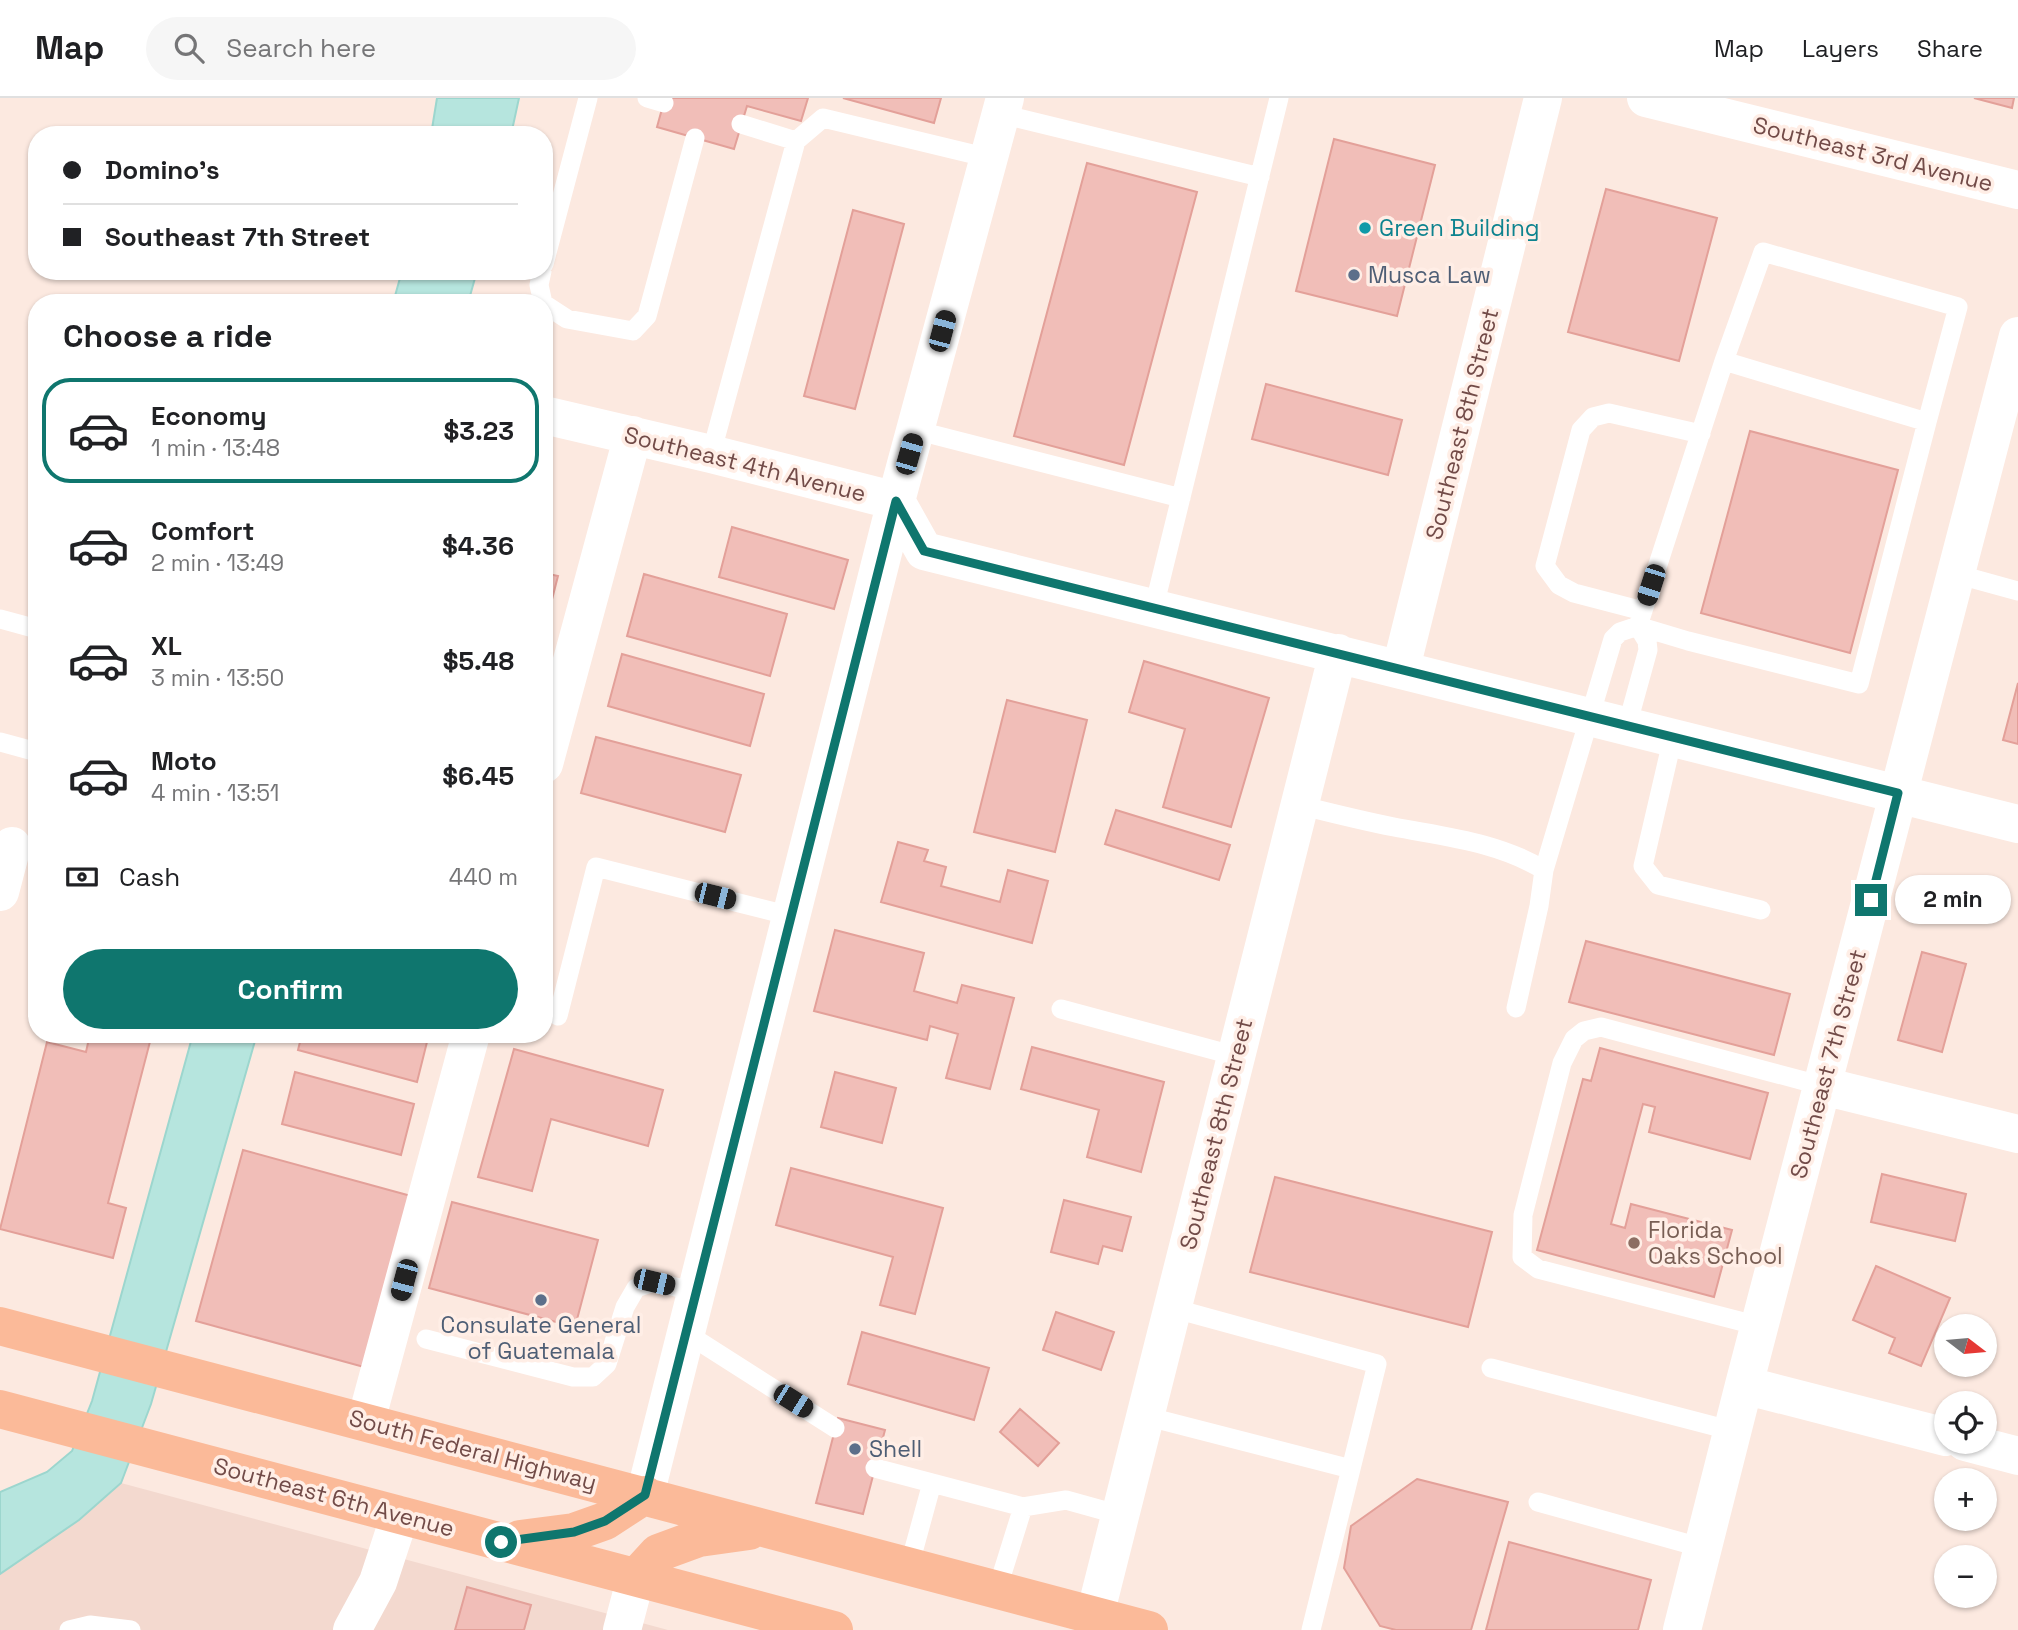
<!DOCTYPE html>
<html lang="en">
<head>
<meta charset="utf-8">
<style>
  body { margin:0; font-family:"Space Grotesk",sans-serif; background:#f6f6f6; color:#202124; height:100vh; display:flex; flex-direction:column; font-size:26px; white-space:nowrap }
  * { box-sizing:border-box; margin:0 }
  p { font-size:23px; color:#757577 }
  .icon { flex:none; width:38px; height:38px; fill:none; stroke:currentColor; stroke-width:2; stroke-linecap:round; stroke-linejoin:round }
  .map { position:relative; flex:1; overflow:hidden }
  .sheet { position:absolute; left:28px; top:196px; width:525px; height:749px; display:flex; flex-direction:column; background:#fff; border-radius:28px; box-shadow:0 2px 5px #0004 }
  .sheet>* { flex:none }
  .hud { position:absolute; left:28px; top:28px; width:525px; height:154px; border-radius:28px; box-shadow:0 2px 5px #0004; display:grid; align-content:center; height:154px; padding:0 35px; background:#fff }
  .needle { width:46px; rotate:106deg }
  .tools { position:absolute; left:1934px; top:1216px; display:grid; gap:14px }
  .tools a { display:grid; place-items:center; width:63px; height:63px; border-radius:50%; background:#fff; box-shadow:0 2px 5px #0004; font-size:35px }
  .end { position:absolute; width:32px; height:32px; margin:-16px; border:9px solid #0f766e; background:#fff; box-shadow:0 0 0 4px #fff }
  .from { border-radius:50% }
  .bubble { position:absolute; height:49px; border-radius:24px; background:#fff; box-shadow:0 2px 5px #0004; font-size:23px; font-weight:700; line-height:49px; text-align:center }
  .car { position:absolute; width:21px; height:42px; margin:-21px -10px; border-radius:9px; box-shadow:0 0 5px 2px #0007; background:linear-gradient(#222 24%,#8ab4d8 0 40%,#222 0 76%,#8ab4d8 0 86%,#222 0) }
  .hud b { display:flex; align-items:center; gap:24px; height:66px; font-size:26px }
  .hud b+b { border-top:2px solid #e0e0e0 }
  .hud i { width:18px; height:18px; background:#202124 }
  ul { padding:0; list-style:none }
  li { display:flex; align-items:center; gap:21px; height:105px; margin:0 14px 10px; padding:0 21px; border:4px solid transparent; border-radius:28px }
  li div { flex:1 }
  li b { display:block; font-size:26px }
  li em { font-style:normal; font-weight:700 }
  li.on { border-color:#0f766e }
  li>.icon { width:63px; height:63px; stroke-width:1.5 }
  h2 { padding:0 35px; font-size:32px; line-height:84px }
  .pay { display:flex; align-items:center; gap:18px; height:77px; padding:0 35px; font-size:26px }
  .pay p { margin-inline-start:auto }
  .button { display:flex; gap:14px; margin-top:auto; padding:14px 35px }
  .button a { flex:1; height:80px; border-radius:42px; background:#0f766e; color:#fff; font-size:28px; font-weight:700; line-height:80px; text-align:center }
  header { display:flex; align-items:center; gap:42px; box-sizing:border-box; height:98px; padding:0 35px; background:#fff; border-bottom:2px solid #e0e0e0 }
  header strong { font-size:33px }
  nav { display:flex; gap:38px; margin-inline-start:auto; font-size:24px }
  .search { width:490px; height:63px; background:#f6f6f6; display:flex; align-items:center; gap:18px; box-sizing:border-box; padding:0 24px; border-radius:38px; color:#757577; font-size:26px }
  .map>svg:first-child { display:block }
</style>
</head>
<body>
<header>
<strong>Map</strong>
<div class="search"><svg class="icon" aria-label="search" viewBox="0 0 24 24"><circle cx="10" cy="10" r="6"/><path d="M15 15l6 6"/></svg>Search here</div>
<nav><a>Map</a><a>Layers</a><a>Share</a></nav>
</header>
<div class="map">
<svg width="2018" height="1532" viewBox="0 0 2018 1532">
  <rect width="100%" height="100%" fill="#fce9e0"/>
  <path fill="#f3d9cf" d="M 121,1385 L 668,1532 L 0,1532 L 0,1476 L 79,1422 Z"/>
  <path fill="#b6e5de" stroke="#9cd6ce" stroke-width="2" d="M 437,0 L 519,0 L 511,37 L 431,37 Z
    M 402,173 L 477,173 L 468,205 L 393,205 Z
    M 193,936 L 257,936 L 151,1306 L 121,1385 L 79,1422 L 0,1476 L 0,1394 L 47,1374 L 72,1353 L 92,1303 Z"/>
  <path fill="#f1beb8" stroke="#e3a099" stroke-width="2" d="M 665,0 L 808,0 L 801,23 L 747,8 L 734,51 L 657,29 Z
    M 843,0 L 941,0 L 934,25 Z
    M 1974,0 L 2014,0 L 2012,10 Z
    M 1334,41 L 1435,67 L 1397,218 L 1296,193 Z
    M 1087,65 L 1197,94 L 1124,367 L 1014,338 Z
    M 1606,91 L 1717,120 L 1679,263 L 1568,234 Z
    M 853,112 L 904,126 L 855,311 L 804,298 Z
    M 1266,286 L 1402,322 L 1388,377 L 1252,341 Z
    M 1750,333 L 1898,372 L 1850,555 L 1701,515 Z
    M 732,429 L 848,462 L 834,511 L 719,479 Z
    M 544,475 L 558,478 L 548,517 L 544,516 Z
    M 644,476 L 787,516 L 770,578 L 627,538 Z
    M 622,556 L 764,596 L 750,648 L 608,608 Z
    M 1144,563 L 1269,600 L 1231,729 L 1163,709 L 1185,631 L 1129,614 Z
    M 2018,585 L 2018,646 L 2003,642 Z
    M 1007,602 L 1087,622 L 1055,754 L 974,734 Z
    M 596,639 L 741,677 L 725,734 L 581,695 Z
    M 1116,712 L 1230,747 L 1219,782 L 1105,746 Z
    M 898,744 L 928,752 L 924,763 L 946,769 L 941,788 L 1000,804 L 1008,772 L 1048,783 L 1032,845 L 881,804 Z
    M 835,832 L 924,855 L 914,893 L 957,905 L 962,887 L 1014,900 L 990,991 L 946,980 L 958,936 L 930,928 L 927,942 L 814,913 Z
    M 1586,843 L 1790,896 L 1774,957 L 1569,904 Z
    M 1922,854 L 1966,866 L 1942,954 L 1898,942 Z
    M 90,936 L 152,936 L 108,1105 L 126,1110 L 113,1160 L 0,1131 L 47,944 L 86,954 Z
    M 302,936 L 429,936 L 417,984 L 298,952 Z
    M 1032,949 L 1164,984 L 1141,1074 L 1087,1059 L 1099,1012 L 1021,991 Z
    M 1600,950 L 1768,995 L 1750,1061 L 1649,1034 L 1655,1009 L 1643,1006 L 1611,1126 L 1625,1130 L 1631,1106 L 1732,1132 L 1714,1199 L 1537,1152 L 1583,981 L 1591,983 Z
    M 514,951 L 663,992 L 648,1048 L 551,1021 L 532,1093 L 478,1079 Z
    M 295,974 L 414,1006 L 401,1057 L 282,1026 Z
    M 835,974 L 896,990 L 882,1045 L 821,1029 Z
    M 243,1052 L 411,1098 L 364,1269 L 196,1223 Z
    M 791,1070 L 943,1110 L 915,1216 L 880,1207 L 893,1159 L 776,1127 Z
    M 1882,1076 L 1966,1096 L 1955,1143 L 1871,1124 Z
    M 1275,1079 L 1492,1134 L 1468,1229 L 1250,1174 Z
    M 1064,1102 L 1131,1119 L 1122,1153 L 1103,1148 L 1098,1166 L 1051,1154 Z
    M 452,1104 L 598,1142 L 575,1229 L 429,1190 Z
    M 1876,1168 L 1950,1200 L 1921,1268 L 1889,1255 L 1895,1240 L 1853,1222 Z
    M 1056,1214 L 1114,1234 L 1101,1272 L 1043,1252 Z
    M 862,1234 L 989,1270 L 974,1322 L 848,1286 Z
    M 1020,1311 L 1059,1345 L 1038,1368 L 1000,1334 Z
    M 838,1320 L 885,1332 L 863,1416 L 816,1405 Z
    M 1417,1381 L 1508,1404 L 1471,1532 L 1396,1532 L 1380,1528 L 1344,1470 L 1351,1428 Z
    M 1509,1444 L 1651,1482 L 1638,1532 L 1486,1532 Z
    M 467,1489 L 531,1507 L 524,1532 L 455,1532 Z"/>
  <g fill="none" stroke-linecap="round" stroke-linejoin="round">
    <path stroke="#fff" stroke-width="19" d="M 647,0 L 664,5
      M 1001,16 L 1260,79
      M 741,26 L 796,43
      M 544,166 L 588,0
      M 542,173 L 539,187 L 543,205
      M 544,206 L 567,221 L 633,233 L 647,218 L 695,40
      M 1724,263 L 1927,324 L 1859,586 L 1688,543 L 1638,528 Z
      M 1724,263 L 1763,154 L 1958,209 L 1927,324
      M 915,332 L 1181,400
      M 711,356 L 796,43 L 823,20 L 989,60
      M 1956,476 L 2018,493
      M 1154,509 L 1279,0
      M 1643,513 L 1574,495 L 1559,487 L 1545,468 L 1581,332 L 1593,319 L 1609,315 L 1701,336
      M 0,521 L 37,531
      M 1673,639 L 1643,768 L 1658,787 L 1761,812
      M 0,644 L 37,654
      M 1299,707 C 1331,715 1363,723 1394,729 C 1446,739 1498,744 1544,772 L 1539,808 L 1516,910
      M 1544,772 L 1613,541 L 1620,534 L 1638,528 L 1647,543 L 1648,552 L 1627,628
      M 1061,911 L 1236,958
      M 558,918 L 596,769 L 791,818
      M 1172,1210 L 1377,1266 L 1311,1532
      M 1759,1228 L 1538,1171 L 1522,1159 L 1523,1117 L 1562,965 L 1574,941 L 1584,933 L 1601,929 L 1823,988
      M 686,1235 L 835,1330
      M 426,1241 L 573,1279 L 593,1279 L 607,1266 L 625,1209 L 636,1190 L 654,1184 L 697,1194
      M 1491,1270 L 1733,1333
      M 1145,1318 L 1351,1371
      M 875,1370 L 1023,1409 L 1066,1402 L 1120,1417
      M 1538,1404 L 1703,1450
      M 909,1469 L 932,1385
      M 997,1492 L 1023,1409
      M 69,1532 L 90,1527 L 131,1532"/>
    <path stroke="#fff" stroke-width="38" d="M 544,317 L 711,356 L 896,403 L 924,453 L 2018,726
      M 1401,570 L 1543,0
      M 544,666 L 633,337
      M 0,794 L 12,748
      M 1823,988 L 2018,1036
      M 1744,1287 L 1946,1339
      M 366,1323 L 471,936
      M 1965,1344 L 2018,1358
      M 645,1397 L 896,403 L 1005,0
      M 1095,1517 L 1338,555
      M 352,1532 L 378,1484 L 400,1417
      M 622,1532 L 636,1479
      M 1682,1532 L 1744,1287 L 2018,238"/>
    <path stroke="#fff" stroke-width="38" d="M 1646,0 L 2018,92"/>
    <path stroke="#fbba99" stroke-width="38" d="M 0,1228 L 1149,1532
      M 0,1311 L 834,1532
      M 520,1441 L 574,1434 L 605,1423 L 645,1397
      M 636,1479 L 658,1455 L 699,1440 L 749,1433"/>
  </g>
  <g fill="none" stroke-linecap="round" stroke-linejoin="round">
    <path stroke="#0f766e" stroke-width="9" d="M 501,1444 L 574,1434 L 605,1423 L 645,1397 L 896,403 L 924,453 L 1898,695 L 1871,802"/>
  </g>
  <circle fill="#0f9aa8" stroke="#ffeee6" stroke-width="2.5" cx="1365" cy="130" r="7"/>
  <g fill="#5c6f8a" stroke="#ffeee6" stroke-width="2.5">
    <circle cx="1354" cy="177" r="7"/>
    <circle cx="541" cy="1202" r="7"/>
    <circle cx="855" cy="1351" r="7"/>
  </g>
  <circle fill="#8d6e63" stroke="#ffeee6" stroke-width="2.5" cx="1634" cy="1145" r="7"/>
  <g text-anchor="middle" dominant-baseline="central" stroke-width="7" stroke-linejoin="round" paint-order="stroke">
    <g font-size="23" fill="#724b48" stroke="#ffeee6">
      <text transform="translate(1873 56) rotate(14)">Southeast 3rd Avenue</text>
      <text transform="translate(1462 326) rotate(-76)">Southeast 8th Street</text>
      <text transform="translate(745 366) rotate(14)">Southeast 4th Avenue</text>
      <text transform="translate(1828 966) rotate(-75)">Southeast 7th Street</text>
      <text transform="translate(1216 1036) rotate(-76)">Southeast 8th Street</text>
      <text transform="translate(473 1352) rotate(15)">South Federal Highway</text>
      <text transform="translate(334 1399) rotate(15)">Southeast 6th Avenue</text>
    </g>
    <g font-size="23" fill="#0d838f" stroke="#ffeee6" text-anchor="start">
      <text x="1379" y="130">Green Building</text>
    </g>
    <g font-size="23" fill="#4e5e75" stroke="#ffeee6" text-anchor="start">
      <text x="1368" y="177">Musca Law</text>
      <text x="541" y="1227" text-anchor="middle">Consulate General<tspan x="541" dy="26">of Guatemala</tspan></text>
      <text x="869" y="1351">Shell</text>
    </g>
    <g font-size="23" fill="#785e54" stroke="#ffeee6" text-anchor="start">
      <text x="1648" y="1132">Florida<tspan x="1648" dy="26">Oaks School</tspan></text>
    </g>
  </g>
</svg>
<div class="tools">
<a><svg class="needle" viewBox="-14 -14 28 28"><path d="M0-13l5 13h-10z" fill="#e53935"/><path d="M0 13l5-13h-10z" fill="#757577"/></svg></a>
<a><svg class="icon" aria-label="locate" viewBox="0 0 24 24"><circle cx="12" cy="12" r="6"/><path d="M12 2v4M12 18v4M2 12h4M18 12h4"/></svg></a>
<a>+</a>
<a>−</a>
</div>
<i class="end from" style="left:501px;top:1444px"></i>
<i class="end" style="left:1871px;top:802px"></i>
<div class="bubble" style="left:1895px;top:777px;width:116px">2 min</div>
<i class="car" style="left:942px;top:233px;rotate:15deg"></i>
<i class="car" style="left:909px;top:356px;rotate:16deg"></i>
<i class="car" style="left:1651px;top:487px;rotate:198deg"></i>
<i class="car" style="left:715px;top:798px;rotate:104deg"></i>
<i class="car" style="left:404px;top:1182px;rotate:195deg"></i>
<i class="car" style="left:654px;top:1184px;rotate:103deg"></i>
<i class="car" style="left:793px;top:1303px;rotate:122deg"></i>
<div class="hud">
<b><i class="from"></i>Domino's</b>
<b><i></i>Southeast 7th Street</b>
</div>
<section class="sheet">
<h2>Choose a ride</h2>
<ul>
<li class="on"><svg class="icon" aria-label="car" viewBox="0 0 24 24"><path d="M5 17H2v-5l4-1 3-4h7l3 4 3 1v5h-3M9 17h6M6 11h13"/><circle cx="7" cy="17" r="2"/><circle cx="17" cy="17" r="2"/></svg><div><b>Economy</b><p>1 min · 13:48</p></div><em>$3.23</em></li>
<li><svg class="icon" aria-label="car" viewBox="0 0 24 24"><path d="M5 17H2v-5l4-1 3-4h7l3 4 3 1v5h-3M9 17h6M6 11h13"/><circle cx="7" cy="17" r="2"/><circle cx="17" cy="17" r="2"/></svg><div><b>Comfort</b><p>2 min · 13:49</p></div><em>$4.36</em></li>
<li><svg class="icon" aria-label="car" viewBox="0 0 24 24"><path d="M5 17H2v-5l4-1 3-4h7l3 4 3 1v5h-3M9 17h6M6 11h13"/><circle cx="7" cy="17" r="2"/><circle cx="17" cy="17" r="2"/></svg><div><b>XL</b><p>3 min · 13:50</p></div><em>$5.48</em></li>
<li><svg class="icon" aria-label="car" viewBox="0 0 24 24"><path d="M5 17H2v-5l4-1 3-4h7l3 4 3 1v5h-3M9 17h6M6 11h13"/><circle cx="7" cy="17" r="2"/><circle cx="17" cy="17" r="2"/></svg><div><b>Moto</b><p>4 min · 13:51</p></div><em>$6.45</em></li>
</ul>
<div class="pay"><svg class="icon" aria-label="cash" viewBox="0 0 24 24"><path d="M3 7h18v10H3z"/><circle cx="12" cy="12" r="2"/></svg>Cash<p>440 m</p></div>
<div class="button"><a>Confirm</a></div>
</section>
</div>
</body>
</html>
